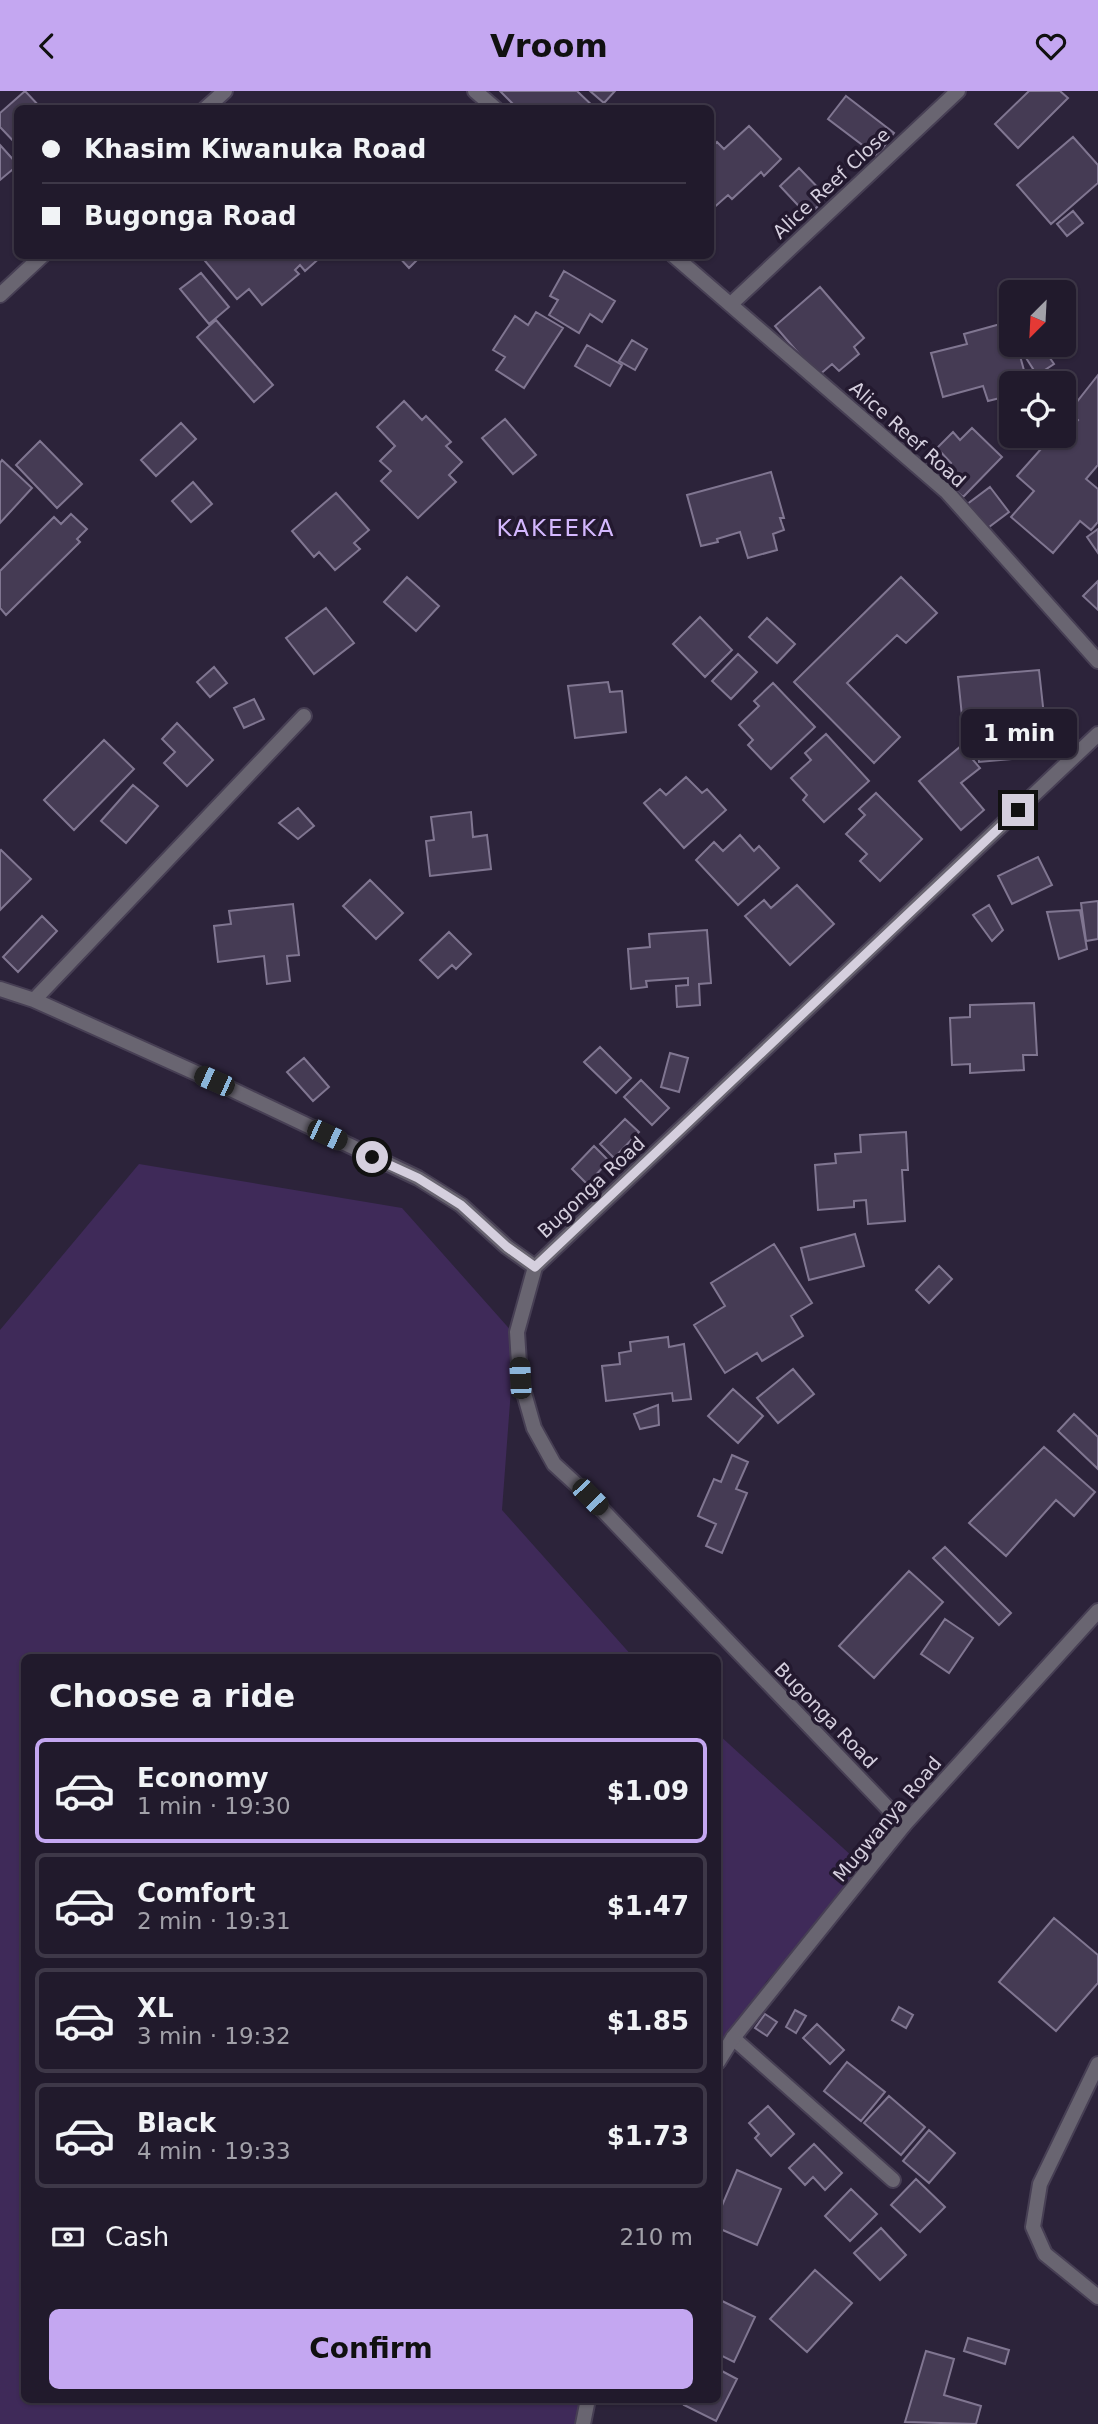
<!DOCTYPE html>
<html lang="en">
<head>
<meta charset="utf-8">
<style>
  body { margin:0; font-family:"DejaVu Sans",sans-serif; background:#292334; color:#f1f3f6; height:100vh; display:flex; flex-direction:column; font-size:26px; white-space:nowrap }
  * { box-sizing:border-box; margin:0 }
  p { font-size:23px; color:#a2a1a9 }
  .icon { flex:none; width:38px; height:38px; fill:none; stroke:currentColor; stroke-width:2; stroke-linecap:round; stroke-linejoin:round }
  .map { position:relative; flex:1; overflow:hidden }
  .details { position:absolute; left:21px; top:1563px; width:700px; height:749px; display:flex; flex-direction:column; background:#211a2c; border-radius:10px; box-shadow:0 2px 5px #0004,0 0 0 2px #3e3848 }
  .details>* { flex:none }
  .guide { position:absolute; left:14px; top:14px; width:700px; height:154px; border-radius:10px; box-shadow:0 2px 5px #0004,0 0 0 2px #3e3848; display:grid; align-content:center; height:154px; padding:0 28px; background:#211a2c }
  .needle { width:46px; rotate:204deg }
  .buttons { position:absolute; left:999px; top:189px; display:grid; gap:14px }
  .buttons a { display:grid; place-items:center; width:77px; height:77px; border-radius:10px; background:#211a2c; box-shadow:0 2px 5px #0004,0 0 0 2px #3e3848; font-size:35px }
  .end { position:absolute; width:32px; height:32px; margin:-16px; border:9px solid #d5cfde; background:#111; box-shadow:0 0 0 4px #111 }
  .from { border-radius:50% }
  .bubble { position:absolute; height:49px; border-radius:10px; background:#211a2c; box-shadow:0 2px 5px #0004,0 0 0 2px #3e3848; font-size:23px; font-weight:700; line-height:49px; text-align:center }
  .car { position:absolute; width:21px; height:42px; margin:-21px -10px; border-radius:9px; box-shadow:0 0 5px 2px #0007; background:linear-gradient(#222 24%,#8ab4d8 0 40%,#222 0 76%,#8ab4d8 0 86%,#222 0) }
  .guide b { display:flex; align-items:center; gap:24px; height:66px; font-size:26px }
  .guide b+b { border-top:2px solid #3e3848 }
  .guide i { width:18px; height:18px; background:#f1f3f6 }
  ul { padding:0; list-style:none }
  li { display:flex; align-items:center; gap:21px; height:105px; margin:0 14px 10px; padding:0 14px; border:4px solid #3e3848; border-radius:10px }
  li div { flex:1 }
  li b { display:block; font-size:26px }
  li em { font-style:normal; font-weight:700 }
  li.selected { border-color:#c4a7f1 }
  li>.icon { width:63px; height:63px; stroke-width:1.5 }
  h2 { padding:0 28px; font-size:32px; line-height:84px }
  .pay { display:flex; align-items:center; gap:18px; height:77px; padding:0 28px; font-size:26px }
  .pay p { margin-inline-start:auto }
  .button { display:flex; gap:14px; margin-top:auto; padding:14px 28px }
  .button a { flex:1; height:80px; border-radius:10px; background:#c4a7f1; color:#111; font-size:28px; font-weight:700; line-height:80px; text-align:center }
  header { display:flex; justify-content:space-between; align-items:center; height:91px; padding:0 28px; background:#c4a7f1; color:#111; font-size:32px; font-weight:700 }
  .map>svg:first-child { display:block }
</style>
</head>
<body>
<header><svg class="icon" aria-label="back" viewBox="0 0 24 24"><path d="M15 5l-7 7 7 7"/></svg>Vroom<svg class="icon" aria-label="heart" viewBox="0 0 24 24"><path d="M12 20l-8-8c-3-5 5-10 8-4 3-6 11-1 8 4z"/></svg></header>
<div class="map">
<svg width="1098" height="2333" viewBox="0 0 1098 2333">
  <rect width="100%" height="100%" fill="#2c233a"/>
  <path fill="#3f2a59" d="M 139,1073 L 402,1117 L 515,1244 L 502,1419 L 633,1566 L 24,1566 L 24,2308 L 591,2308 L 586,2333 L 0,2333 L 0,1239 Z
    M 718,1643 L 865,1777 L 766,1891 L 718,1972 Z"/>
  <path fill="#453b54" stroke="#807691" stroke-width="2" d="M 25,0 L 42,18 L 18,18 L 18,55 L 0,36 L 0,22 Z
    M 500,0 L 577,0 L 596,18 L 518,18 Z
    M 590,0 L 615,0 L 604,12 Z
    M 1029,0 L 1060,0 L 1068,7 L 1018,57 L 995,33 Z
    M 846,5 L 894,42 L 877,65 L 828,28 Z
    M 749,35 L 781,68 L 764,85 L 761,81 L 732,108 L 728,104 L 710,120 L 710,58 L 717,51 L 724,58 Z
    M 1073,46 L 1098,74 L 1098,92 L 1051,133 L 1017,94 Z
    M 0,54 L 18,74 L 0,89 Z
    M 799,77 L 827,106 L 808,125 L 780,95 Z
    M 1073,120 L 1083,132 L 1067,145 L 1057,133 Z
    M 200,164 L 323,164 L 305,180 L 300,174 L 295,179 L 299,183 L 262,214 L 249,198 L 237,208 Z
    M 397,164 L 422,164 L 409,177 Z
    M 564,180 L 615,210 L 602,231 L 590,223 L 579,242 L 549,224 L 558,209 L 550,205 Z
    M 201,182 L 229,216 L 209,233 L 180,198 Z
    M 820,196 L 864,247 L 854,256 L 859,263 L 839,280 L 832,273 L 818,285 L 775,235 Z
    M 536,221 L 563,237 L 524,297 L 496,279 L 505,266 L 493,259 L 515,225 L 528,234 Z
    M 216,229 L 273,294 L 254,311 L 197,246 Z
    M 1004,232 L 1008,248 L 1012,247 L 1012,254 L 1017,254 L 1025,283 L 1010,287 L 1012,304 L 988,310 L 983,295 L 943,306 L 931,262 L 967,253 L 964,243 Z
    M 632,249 L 647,258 L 635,279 L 619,270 Z
    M 587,254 L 622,274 L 610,295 L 575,275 Z
    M 1023,254 L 1041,254 L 1054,273 L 1037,284 L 1019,256 Z
    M 1098,284 L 1098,374 L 1086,388 L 1098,398 L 1098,431 L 1091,439 L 1080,430 L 1053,462 L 1011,426 L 1034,400 L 1017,385 L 1049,349 L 1056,355 L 1078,329 L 1069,321 Z
    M 404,310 L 422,329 L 426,325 L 451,351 L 446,355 L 462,371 L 449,384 L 456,391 L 418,427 L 381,390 L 391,380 L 380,370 L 395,355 L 377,336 Z
    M 505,328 L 536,364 L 513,383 L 482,347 Z
    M 181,332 L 196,348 L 156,385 L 141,369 Z
    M 972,337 L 1002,366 L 963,406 L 939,384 L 951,372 L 937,357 L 953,341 L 960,349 Z
    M 40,350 L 82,393 L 57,417 L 16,374 Z
    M 2,369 L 32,397 L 0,432 L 0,372 Z
    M 771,381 L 784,427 L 780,427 L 784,439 L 773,443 L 777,459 L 748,467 L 740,441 L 717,448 L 718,451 L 701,455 L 687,404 Z
    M 193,391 L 212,413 L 191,431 L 172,410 Z
    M 990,396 L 1009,421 L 985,439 L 966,414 Z
    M 336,402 L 369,439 L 354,452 L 360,458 L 335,479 L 319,461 L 314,466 L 292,440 Z
    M 71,423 L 87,438 L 77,448 L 80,451 L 6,524 L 0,517 L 0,480 L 54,426 L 61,433 Z
    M 1098,438 L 1098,462 L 1087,446 Z
    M 407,486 L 439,515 L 416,540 L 384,511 Z
    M 901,486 L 937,522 L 906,552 L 897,544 L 847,592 L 900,646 L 874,672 L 794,591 Z
    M 1098,490 L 1098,519 L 1083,505 Z
    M 326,517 L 354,552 L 314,583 L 286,547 Z
    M 700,526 L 732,559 L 705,586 L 673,553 Z
    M 767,527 L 795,553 L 777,572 L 749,546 Z
    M 738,563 L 757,581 L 731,608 L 712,590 Z
    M 214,576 L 227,592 L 210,606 L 197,591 Z
    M 1039,579 L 1045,634 L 1031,635 L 1032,653 L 1010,655 L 1011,668 L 979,671 L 975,634 L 963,635 L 958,586 Z
    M 608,591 L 610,601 L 622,600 L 626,641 L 575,647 L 568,595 Z
    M 773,592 L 815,636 L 771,678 L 748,654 L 753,649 L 739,634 L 759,615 L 754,610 Z
    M 254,608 L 264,628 L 244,637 L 234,617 Z
    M 177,632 L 213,669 L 187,695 L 164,672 L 175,661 L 162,648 Z
    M 826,643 L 869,690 L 824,731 L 803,709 L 807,704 L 791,687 L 811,669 L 805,662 Z
    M 104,649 L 134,678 L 74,739 L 44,709 Z
    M 961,655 L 980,677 L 961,692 L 984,719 L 961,739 L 919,690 Z
    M 686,686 L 702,702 L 707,698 L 726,719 L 684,757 L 644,712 L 660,698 L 666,704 Z
    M 133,694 L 158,715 L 126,752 L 101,730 Z
    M 876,702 L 922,748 L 880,790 L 860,770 L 867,763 L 846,743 L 865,724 L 859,718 Z
    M 298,717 L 314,735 L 298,748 L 279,732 Z
    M 471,721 L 473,746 L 487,744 L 491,778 L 430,785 L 426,750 L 434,749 L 431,726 Z
    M 740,744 L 754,760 L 759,755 L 779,777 L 738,814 L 696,769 L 714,751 L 723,760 Z
    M 1,759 L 31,788 L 0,819 L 0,760 Z
    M 1038,766 L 1052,794 L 1012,813 L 998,785 Z
    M 370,789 L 403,822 L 376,848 L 343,815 Z
    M 797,794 L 834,833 L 790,874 L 745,825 L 764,809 L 771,817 Z
    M 1098,810 L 1098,848 L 1086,850 L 1081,812 Z
    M 293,813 L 299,864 L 287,865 L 290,890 L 267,893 L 264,865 L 218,871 L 214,835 L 231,833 L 229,820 Z
    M 989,814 L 1003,839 L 992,850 L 973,824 Z
    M 1080,819 L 1087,858 L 1059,868 L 1047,821 Z
    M 42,825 L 57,840 L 18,881 L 3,866 Z
    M 707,839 L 711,892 L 699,893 L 700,914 L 677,916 L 676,895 L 688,894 L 688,887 L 646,890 L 647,896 L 631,898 L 628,858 L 650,856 L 649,843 Z
    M 449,841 L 471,863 L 456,878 L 452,874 L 438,887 L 420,869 Z
    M 1034,912 L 1037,964 L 1023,964 L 1024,979 L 970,982 L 970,973 L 952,974 L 950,927 L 970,926 L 970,914 Z
    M 600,956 L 631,987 L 616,1002 L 584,971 Z
    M 670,962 L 688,967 L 679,1001 L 661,996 Z
    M 304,967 L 329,996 L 313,1010 L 287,981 Z
    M 641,989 L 669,1017 L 652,1034 L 624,1006 Z
    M 625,1028 L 639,1041 L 614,1067 L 600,1053 Z
    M 906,1041 L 908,1079 L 902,1079 L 905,1130 L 868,1133 L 866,1109 L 854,1110 L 854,1116 L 818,1119 L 815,1074 L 836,1072 L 835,1063 L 861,1061 L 860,1044 Z
    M 594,1055 L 609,1070 L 587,1093 L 572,1078 Z
    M 855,1143 L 864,1175 L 809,1189 L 801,1157 Z
    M 774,1153 L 812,1212 L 791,1225 L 803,1245 L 762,1270 L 757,1262 L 725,1282 L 694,1234 L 725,1215 L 711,1192 Z
    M 939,1175 L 952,1188 L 929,1212 L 916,1199 Z
    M 668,1246 L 669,1256 L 684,1253 L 691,1308 L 673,1310 L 672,1302 L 606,1310 L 602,1275 L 620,1273 L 619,1262 L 631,1260 L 630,1251 Z
    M 793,1278 L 814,1303 L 778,1332 L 757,1307 Z
    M 733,1298 L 763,1325 L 738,1352 L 708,1325 Z
    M 658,1314 L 659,1334 L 640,1338 L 634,1323 Z
    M 1074,1323 L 1098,1346 L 1098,1378 L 1058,1340 Z
    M 1044,1356 L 1095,1401 L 1074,1425 L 1056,1409 L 1006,1465 L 969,1432 Z
    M 732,1364 L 748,1371 L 736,1398 L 747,1402 L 722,1462 L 706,1455 L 716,1433 L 698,1425 L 714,1388 L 721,1391 Z
    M 945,1456 L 1011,1522 L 999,1534 L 933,1467 Z
    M 909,1480 L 943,1511 L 874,1587 L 839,1555 Z
    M 945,1528 L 973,1547 L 949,1582 L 921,1563 Z
    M 1054,1827 L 1098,1864 L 1098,1892 L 1056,1940 L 999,1891 Z
    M 899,1916 L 913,1924 L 906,1937 L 892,1929 Z
    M 795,1919 L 806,1925 L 796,1942 L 786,1936 Z
    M 765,1923 L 777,1931 L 767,1945 L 755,1937 Z
    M 817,1933 L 844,1959 L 830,1973 L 803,1947 Z
    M 847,1971 L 885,2001 L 861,2030 L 824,2000 Z
    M 889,2005 L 925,2036 L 901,2064 L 864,2032 Z
    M 768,2015 L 794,2043 L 771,2065 L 755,2047 L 759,2043 L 749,2032 Z
    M 929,2039 L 955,2062 L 929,2092 L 903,2070 Z
    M 814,2053 L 842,2082 L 825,2099 L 813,2086 L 805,2094 L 789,2077 Z
    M 737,2079 L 781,2098 L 757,2154 L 718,2137 L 718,2124 Z
    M 916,2088 L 945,2116 L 920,2141 L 891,2114 Z
    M 851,2098 L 877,2123 L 850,2150 L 825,2125 Z
    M 881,2137 L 906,2164 L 880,2189 L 854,2162 Z
    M 815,2179 L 852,2212 L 807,2261 L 770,2228 Z
    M 718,2208 L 755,2226 L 734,2271 L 718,2263 Z
    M 968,2247 L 1009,2259 L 1005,2273 L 964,2260 Z
    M 926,2260 L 954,2268 L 944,2304 L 981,2315 L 976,2333 L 905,2331 Z
    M 718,2278 L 737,2288 L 716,2330 L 684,2314 L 687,2308 L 718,2308 Z"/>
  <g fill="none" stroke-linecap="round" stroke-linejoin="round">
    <defs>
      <path id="service" d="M 1098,1973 L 1040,2093 L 1033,2136 L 1045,2163 L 1098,2206"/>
      <path id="minor" d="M 475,0 L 496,18
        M 205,18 L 225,0
        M 673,164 L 947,401 L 1098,570
        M 0,204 L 43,164
        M 731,213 L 958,0
        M 0,898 L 34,909 L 214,990 L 418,1087 L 461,1114 L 507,1156 L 535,1176
        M 34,909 L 304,625
        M 904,1734 L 590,1406 L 554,1373 L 534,1337 L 520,1288 L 517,1241 L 535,1176 L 1098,643
        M 733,1947 L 893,2089"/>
      <path id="tertiary" d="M 718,1971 L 733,1947 L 904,1734 L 1098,1520
        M 583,2333 L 588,2308"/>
    </defs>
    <use href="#service" stroke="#473f54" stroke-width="18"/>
    <use href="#minor" stroke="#473f54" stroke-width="18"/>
    <use href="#tertiary" stroke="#473f54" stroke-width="18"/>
    <use href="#service" stroke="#696571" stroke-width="14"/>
    <use href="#minor" stroke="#696571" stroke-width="14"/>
    <use href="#tertiary" stroke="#696571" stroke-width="14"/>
  </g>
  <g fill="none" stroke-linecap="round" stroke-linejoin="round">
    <path stroke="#d5cfde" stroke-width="9" d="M 372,1066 L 418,1087 L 461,1114 L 507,1156 L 535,1176 L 1018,719"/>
  </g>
  <g text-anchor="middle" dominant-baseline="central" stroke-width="7" stroke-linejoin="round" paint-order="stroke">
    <g font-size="19" fill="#d5cfde" stroke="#23192f">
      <text transform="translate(831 92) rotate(-43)">Alice Reef Close</text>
      <text transform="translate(908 343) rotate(42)">Alice Reef Road</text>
      <text transform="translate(591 1096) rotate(-43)">Bugonga Road</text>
      <text transform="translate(826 1624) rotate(46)">Bugonga Road</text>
      <text transform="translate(887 1728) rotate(-50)">Mugwanya Road</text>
    </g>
    <g font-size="23" letter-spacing="2" fill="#d4b8fe" stroke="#23192f">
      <text x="556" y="437">KAKEEKA</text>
    </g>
  </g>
</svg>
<div class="buttons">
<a><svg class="needle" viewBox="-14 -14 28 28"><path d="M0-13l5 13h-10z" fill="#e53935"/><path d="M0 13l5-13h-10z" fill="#a2a1a9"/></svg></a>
<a><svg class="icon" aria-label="locate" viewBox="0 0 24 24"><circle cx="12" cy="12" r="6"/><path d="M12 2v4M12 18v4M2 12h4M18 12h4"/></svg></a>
</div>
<i class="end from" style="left:372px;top:1066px"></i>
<i class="end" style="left:1018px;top:719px"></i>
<div class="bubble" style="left:961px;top:618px;width:116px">1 min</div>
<i class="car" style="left:214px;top:990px;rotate:294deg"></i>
<i class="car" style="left:327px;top:1044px;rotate:115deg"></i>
<i class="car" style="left:520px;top:1287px;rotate:357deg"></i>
<i class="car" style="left:590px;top:1406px;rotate:136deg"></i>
<div class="guide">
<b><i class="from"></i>Khasim Kiwanuka Road</b>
<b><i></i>Bugonga Road</b>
</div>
<section class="details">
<h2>Choose a ride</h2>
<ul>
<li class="selected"><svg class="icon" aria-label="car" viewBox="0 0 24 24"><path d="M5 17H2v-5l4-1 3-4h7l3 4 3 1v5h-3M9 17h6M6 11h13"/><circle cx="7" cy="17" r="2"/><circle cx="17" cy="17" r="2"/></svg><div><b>Economy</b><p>1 min · 19:30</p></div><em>$1.09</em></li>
<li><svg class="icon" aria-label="car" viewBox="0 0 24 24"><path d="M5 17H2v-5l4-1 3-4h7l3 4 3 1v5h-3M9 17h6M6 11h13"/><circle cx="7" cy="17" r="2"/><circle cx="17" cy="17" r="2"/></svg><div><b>Comfort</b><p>2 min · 19:31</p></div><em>$1.47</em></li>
<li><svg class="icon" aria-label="car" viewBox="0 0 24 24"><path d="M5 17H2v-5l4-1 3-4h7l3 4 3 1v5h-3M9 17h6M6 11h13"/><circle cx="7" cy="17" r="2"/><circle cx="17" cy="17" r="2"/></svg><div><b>XL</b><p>3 min · 19:32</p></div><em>$1.85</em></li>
<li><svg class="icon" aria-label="car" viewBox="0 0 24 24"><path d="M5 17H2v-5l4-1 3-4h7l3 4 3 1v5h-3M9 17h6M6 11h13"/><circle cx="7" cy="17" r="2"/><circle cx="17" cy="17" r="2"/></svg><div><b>Black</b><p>4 min · 19:33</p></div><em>$1.73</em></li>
</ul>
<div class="pay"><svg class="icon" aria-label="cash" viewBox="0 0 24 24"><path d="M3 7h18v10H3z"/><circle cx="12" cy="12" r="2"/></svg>Cash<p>210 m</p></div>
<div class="button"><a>Confirm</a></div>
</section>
</div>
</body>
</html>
